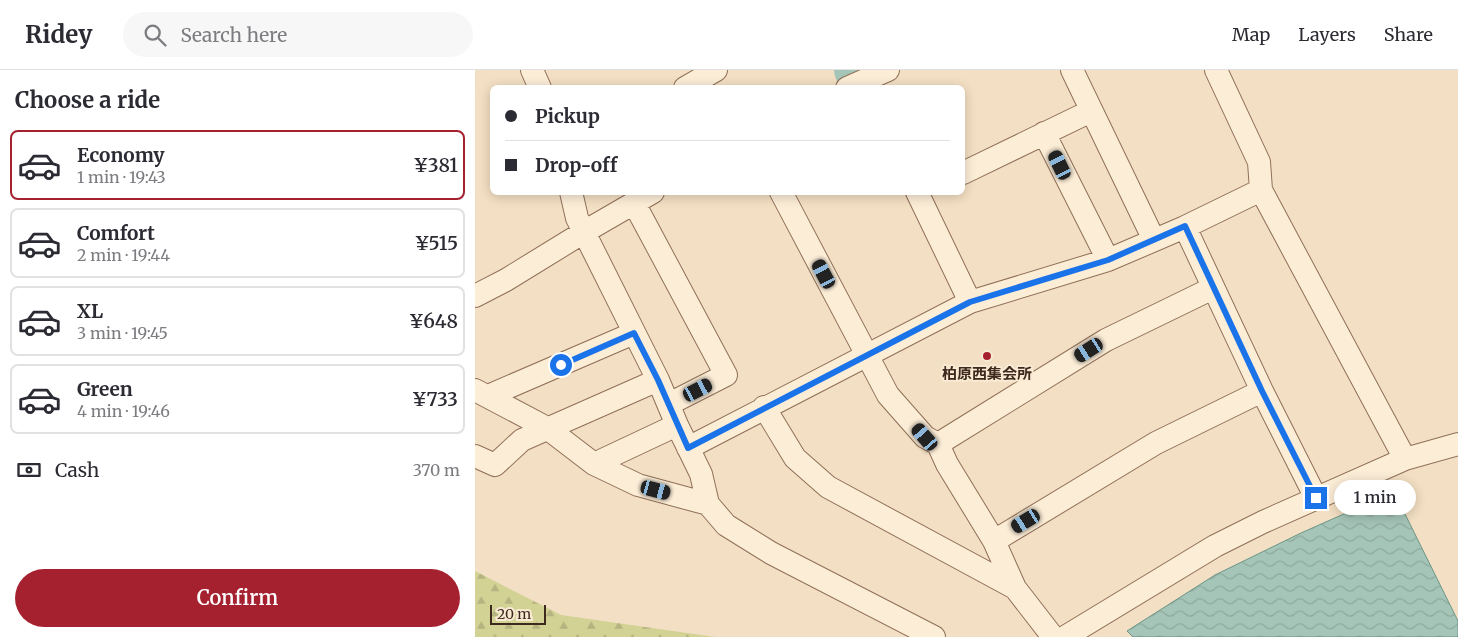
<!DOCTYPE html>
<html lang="en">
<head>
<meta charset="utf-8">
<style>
  body { margin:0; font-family:Merriweather,"Noto Sans JP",serif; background:#f7f7f7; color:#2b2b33; height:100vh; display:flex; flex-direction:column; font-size:19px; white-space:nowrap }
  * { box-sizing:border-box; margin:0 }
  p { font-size:16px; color:#7c7c81 }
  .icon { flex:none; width:28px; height:28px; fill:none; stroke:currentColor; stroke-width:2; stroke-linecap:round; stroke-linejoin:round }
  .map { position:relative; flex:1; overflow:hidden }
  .side { display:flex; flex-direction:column; background:#fff; width:475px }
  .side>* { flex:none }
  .top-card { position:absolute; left:15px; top:15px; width:475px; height:110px; border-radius:8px; box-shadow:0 2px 12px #0003; display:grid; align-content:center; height:110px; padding:0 15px; background:#fff }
  .scale { position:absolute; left:15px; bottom:12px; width:56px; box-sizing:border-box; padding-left:5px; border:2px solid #3d291d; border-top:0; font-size:14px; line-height:18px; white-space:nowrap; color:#3d291d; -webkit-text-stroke:4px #f9ead3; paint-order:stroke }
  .end { position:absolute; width:22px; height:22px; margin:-11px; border:6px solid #1a73e8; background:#fff; box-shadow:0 0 0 2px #fff }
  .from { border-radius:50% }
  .bubble { position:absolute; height:35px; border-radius:18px; background:#fff; box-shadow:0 2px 12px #0003; font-size:16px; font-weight:600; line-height:35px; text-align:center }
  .car { position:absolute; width:15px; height:30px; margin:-15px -8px; border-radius:6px; box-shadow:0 0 4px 1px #0007; background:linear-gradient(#222 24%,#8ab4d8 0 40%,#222 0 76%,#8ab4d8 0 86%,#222 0) }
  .top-card b { display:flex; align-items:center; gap:18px; height:48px; font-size:19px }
  .top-card b+b { border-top:1px solid #e1e1e2 }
  .top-card i { width:12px; height:12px; background:#2b2b33 }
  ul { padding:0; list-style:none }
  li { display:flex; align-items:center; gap:15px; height:70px; margin:0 10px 8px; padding:0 5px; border:2px solid #e1e1e2; border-radius:8px }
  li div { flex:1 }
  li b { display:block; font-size:19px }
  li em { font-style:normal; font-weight:600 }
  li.current { border-color:#a52130 }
  li>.icon { width:45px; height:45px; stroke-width:1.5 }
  h2 { padding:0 15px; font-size:22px; line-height:60px }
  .pay { display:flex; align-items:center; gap:12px; height:55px; padding:0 15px; font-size:19px }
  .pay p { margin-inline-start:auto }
  .action { display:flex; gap:10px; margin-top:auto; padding:10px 15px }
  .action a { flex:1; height:58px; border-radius:30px; background:#a52130; color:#fff; font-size:20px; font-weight:600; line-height:58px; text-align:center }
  header { display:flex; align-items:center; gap:30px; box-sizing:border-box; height:70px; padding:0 25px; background:#fff; border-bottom:1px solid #e1e1e2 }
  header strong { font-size:24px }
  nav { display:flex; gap:28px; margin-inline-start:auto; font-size:18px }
  .search { width:350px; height:45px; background:#f7f7f7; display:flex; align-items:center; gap:12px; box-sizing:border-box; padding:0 18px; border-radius:28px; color:#7c7c81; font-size:19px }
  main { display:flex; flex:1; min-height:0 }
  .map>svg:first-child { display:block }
</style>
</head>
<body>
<header>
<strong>Ridey</strong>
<div class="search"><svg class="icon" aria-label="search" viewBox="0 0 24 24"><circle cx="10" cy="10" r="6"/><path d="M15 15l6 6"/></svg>Search here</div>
<nav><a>Map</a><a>Layers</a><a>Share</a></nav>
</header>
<main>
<section class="side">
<h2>Choose a ride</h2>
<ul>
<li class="current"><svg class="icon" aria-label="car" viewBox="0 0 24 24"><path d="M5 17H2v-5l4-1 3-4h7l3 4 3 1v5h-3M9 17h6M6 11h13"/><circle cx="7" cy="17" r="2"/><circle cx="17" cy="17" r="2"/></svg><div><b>Economy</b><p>1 min · 19:43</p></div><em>¥381</em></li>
<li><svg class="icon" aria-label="car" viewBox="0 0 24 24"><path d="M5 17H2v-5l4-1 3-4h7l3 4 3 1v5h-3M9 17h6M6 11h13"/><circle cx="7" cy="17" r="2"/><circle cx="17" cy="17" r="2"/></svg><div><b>Comfort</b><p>2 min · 19:44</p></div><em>¥515</em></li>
<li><svg class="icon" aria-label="car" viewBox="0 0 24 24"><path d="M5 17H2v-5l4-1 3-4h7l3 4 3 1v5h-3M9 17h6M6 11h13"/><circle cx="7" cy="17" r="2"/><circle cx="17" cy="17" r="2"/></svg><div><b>XL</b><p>3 min · 19:45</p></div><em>¥648</em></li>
<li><svg class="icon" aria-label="car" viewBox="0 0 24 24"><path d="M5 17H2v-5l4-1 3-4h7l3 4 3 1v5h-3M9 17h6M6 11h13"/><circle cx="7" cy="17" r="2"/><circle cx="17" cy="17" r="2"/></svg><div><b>Green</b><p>4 min · 19:46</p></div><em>¥733</em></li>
</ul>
<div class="pay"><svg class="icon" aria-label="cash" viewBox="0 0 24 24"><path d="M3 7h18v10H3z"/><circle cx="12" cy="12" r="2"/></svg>Cash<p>370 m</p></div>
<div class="action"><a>Confirm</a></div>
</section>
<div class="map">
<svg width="983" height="567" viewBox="0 0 983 567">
  <defs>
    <pattern id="forest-firs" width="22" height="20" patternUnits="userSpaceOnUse" patternTransform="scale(1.25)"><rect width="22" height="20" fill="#d2d295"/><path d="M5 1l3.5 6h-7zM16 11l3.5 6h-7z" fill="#b5b480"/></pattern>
    <pattern id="water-waves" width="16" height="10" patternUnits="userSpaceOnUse" patternTransform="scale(1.25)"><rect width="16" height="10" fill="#a5c5b8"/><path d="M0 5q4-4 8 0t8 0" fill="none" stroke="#8fa99e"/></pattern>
  </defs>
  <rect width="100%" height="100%" fill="#f3dfc3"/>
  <path fill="url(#forest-firs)" d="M 0,501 L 86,545 L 240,567 L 0,567 Z"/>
  <path fill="url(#water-waves)" stroke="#6b9586" d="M 907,427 L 925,436 L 930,444 L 983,551 L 983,567 L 658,567 L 652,561 L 740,505 L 826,463 Z"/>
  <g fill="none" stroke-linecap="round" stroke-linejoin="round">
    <path stroke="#a5c5b8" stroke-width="34" d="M 376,0 L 377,3 L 382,0"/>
    <defs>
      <path id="minor" d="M 57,0 L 65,18
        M 597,0 L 679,170
        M 741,0 L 784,92 L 786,120 L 930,389
        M 210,18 L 241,0
        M 372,18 L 413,0
        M 569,63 L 633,190
        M 488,103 L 616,41
        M 96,122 L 102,148 L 183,310 L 202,355 L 226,404 L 233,434 L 251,455 L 296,483 L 459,567
        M 306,122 L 413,325 L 450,367 L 463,374 L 472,394 L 519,471 L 540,518 L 578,567
        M 442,122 L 495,232
        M 159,133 L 251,305 L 194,334
        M 710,157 L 787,321 L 841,428
        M 0,226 L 31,210 L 109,162 L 178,122
        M 0,320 L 72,358 L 119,394 L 163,415 L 233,434
        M 13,326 L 159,263
        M 289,337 L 320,388 L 353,417 L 540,518
        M 463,374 L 631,270 L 738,218
        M 213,378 L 495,232 L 633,190 L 710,157 L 786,120
        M 0,386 L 20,395 L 47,370 L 183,310
        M 119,394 L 202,355
        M 519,471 L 681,373 L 787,321
        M 590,567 L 740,476 L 788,452 L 930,389 L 983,374"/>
    </defs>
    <use href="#minor" stroke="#8f6f57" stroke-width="24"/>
    <use href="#minor" stroke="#fcedd7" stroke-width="22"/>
  </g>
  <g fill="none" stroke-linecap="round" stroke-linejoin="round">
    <path stroke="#1a73e8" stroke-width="6" d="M 86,295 L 159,263 L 183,310 L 213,378 L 495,232 L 633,190 L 710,156 L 787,321 L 841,428"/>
  </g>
  <circle fill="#a52130" stroke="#f9ead3" stroke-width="2" cx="512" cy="286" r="5"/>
  <g text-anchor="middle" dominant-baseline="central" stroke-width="4" stroke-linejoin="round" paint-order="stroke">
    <g font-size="15" font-weight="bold" fill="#3d291d" stroke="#f9ead3">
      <text x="512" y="303">柏原西集会所</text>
    </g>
  </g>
</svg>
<div class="scale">20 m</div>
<i class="end from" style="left:86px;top:295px"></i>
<i class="end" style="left:841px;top:428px"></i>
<div class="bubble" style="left:859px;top:410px;width:82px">1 min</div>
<i class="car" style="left:585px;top:95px;rotate:334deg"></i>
<i class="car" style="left:349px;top:204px;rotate:332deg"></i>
<i class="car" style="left:614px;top:280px;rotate:238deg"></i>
<i class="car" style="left:223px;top:320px;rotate:63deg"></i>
<i class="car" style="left:450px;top:367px;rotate:319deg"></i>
<i class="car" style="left:181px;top:420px;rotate:105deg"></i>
<i class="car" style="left:551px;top:451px;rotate:239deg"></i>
<div class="top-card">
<b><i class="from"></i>Pickup</b>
<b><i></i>Drop-off</b>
</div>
</div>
</main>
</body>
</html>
